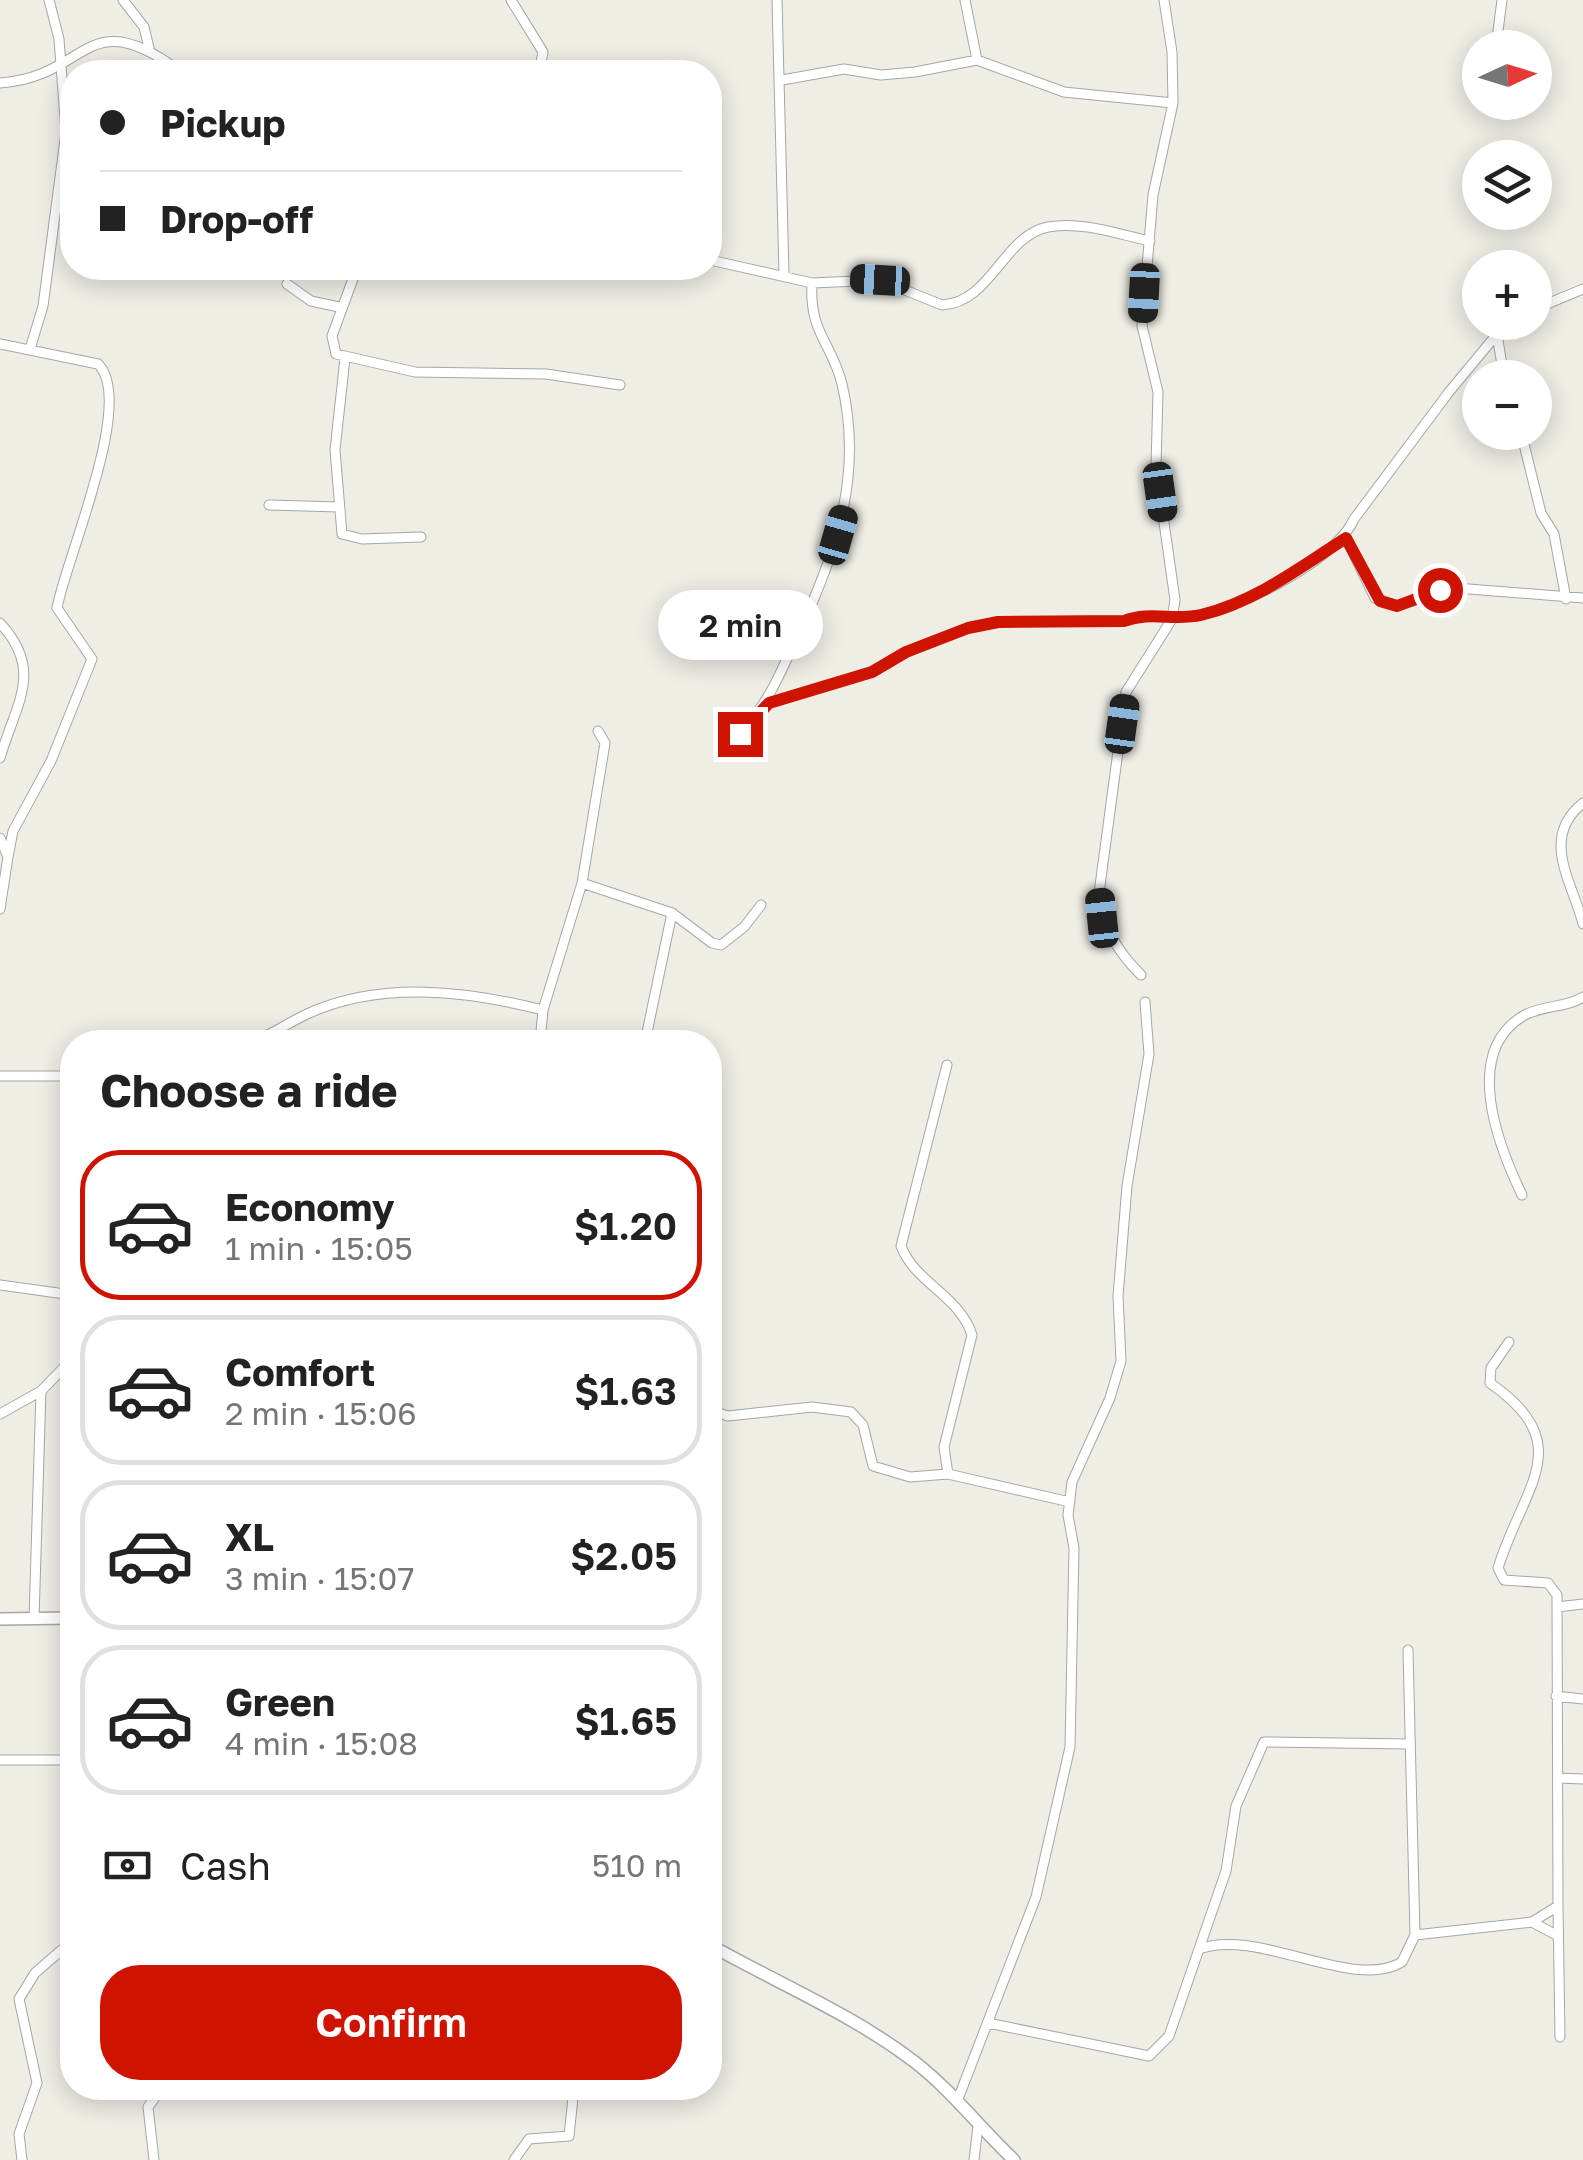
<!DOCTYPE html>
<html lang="en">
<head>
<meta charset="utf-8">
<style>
  body { margin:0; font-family:"Golos Text",sans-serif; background:#f6f6f6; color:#222; height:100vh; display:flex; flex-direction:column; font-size:38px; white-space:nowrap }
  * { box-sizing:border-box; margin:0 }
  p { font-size:32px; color:#767676 }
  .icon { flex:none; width:55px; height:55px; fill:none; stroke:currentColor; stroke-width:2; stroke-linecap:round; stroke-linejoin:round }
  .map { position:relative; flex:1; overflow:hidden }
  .side { position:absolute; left:60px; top:1030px; width:662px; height:1070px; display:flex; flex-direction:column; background:#fff; border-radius:40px; box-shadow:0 5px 25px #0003 }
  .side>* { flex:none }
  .top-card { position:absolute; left:60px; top:60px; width:662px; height:220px; border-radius:40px; box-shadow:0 5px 25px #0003; display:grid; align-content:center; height:220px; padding:0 40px; background:#fff }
  .needle { width:65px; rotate:86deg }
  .buttons { position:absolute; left:1462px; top:30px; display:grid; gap:20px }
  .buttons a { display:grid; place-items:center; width:90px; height:90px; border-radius:50%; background:#fff; box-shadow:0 5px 25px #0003; font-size:50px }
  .end { position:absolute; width:45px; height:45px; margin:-22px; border:12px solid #ce1400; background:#fff; box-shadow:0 0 0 5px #fff }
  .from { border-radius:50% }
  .bubble { position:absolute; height:70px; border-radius:35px; background:#fff; box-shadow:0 5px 25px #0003; font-size:32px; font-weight:600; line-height:70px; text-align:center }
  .car { position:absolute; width:30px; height:60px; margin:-30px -15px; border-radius:12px; box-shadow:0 0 8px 2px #0007; background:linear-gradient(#222 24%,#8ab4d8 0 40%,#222 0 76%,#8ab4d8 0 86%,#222 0) }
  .top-card b { display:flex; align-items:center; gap:35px; height:95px; font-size:38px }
  .top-card b+b { border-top:2px solid #e0e0e0 }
  .top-card i { width:25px; height:25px; background:#222 }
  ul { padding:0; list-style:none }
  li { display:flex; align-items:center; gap:30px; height:150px; margin:0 20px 15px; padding:0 20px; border:5px solid #e0e0e0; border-radius:40px }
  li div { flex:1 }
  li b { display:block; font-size:38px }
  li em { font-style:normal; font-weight:600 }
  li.current { border-color:#ce1400 }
  li>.icon { width:90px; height:90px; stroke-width:1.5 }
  h2 { padding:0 40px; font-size:45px; line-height:120px }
  .pay { display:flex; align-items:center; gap:25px; height:110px; padding:0 40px; font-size:38px }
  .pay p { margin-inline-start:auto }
  .cta { display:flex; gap:20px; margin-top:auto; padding:20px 40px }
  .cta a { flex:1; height:115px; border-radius:40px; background:#ce1400; color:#fff; font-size:40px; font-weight:600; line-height:115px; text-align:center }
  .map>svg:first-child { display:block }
</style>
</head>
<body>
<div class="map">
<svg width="1583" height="2160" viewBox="0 0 1583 2160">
  <rect width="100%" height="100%" fill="#f0ede5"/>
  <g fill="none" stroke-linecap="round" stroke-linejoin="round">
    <defs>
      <path id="minor" d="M 123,0 L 144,27 L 149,48
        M 511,0 L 543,52 L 539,72
        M 777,0 L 784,274
        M 965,0 L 977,60
        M 1498,31 L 1502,0
        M 782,80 L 844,69 L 881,75 L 915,72 L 977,60 L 1064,92 L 1173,103
        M 0,83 C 90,77 84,0 181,72
        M 710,260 L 812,283 L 880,280 L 942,305 C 991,303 1003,236 1048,227 C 1083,221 1117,234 1150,241
        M 357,268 L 332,336 L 336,354 L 415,372 L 546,374 L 620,385
        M 287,284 L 311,301 L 339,307
        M 1535,309 L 1583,289
        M 1497,334 L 1504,378
        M 0,344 L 98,364 C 136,401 66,558 57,608 L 92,659 L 51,761 L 13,831 L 8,857
        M 30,349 L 43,306 L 66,132 L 59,39 L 49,0
        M 345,358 L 335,450 L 342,534 L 362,539 L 421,537
        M 1521,432 L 1541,513 L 1554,534 L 1566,599
        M 269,505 L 339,507
        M 1346,538 L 1375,598 L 1397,606 L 1456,588 L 1583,598
        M 0,623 C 45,671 15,705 0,758
        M 769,703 L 872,672 L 906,652 L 968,628 L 998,622 L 1124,621 C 1150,611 1173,621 1200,615 C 1243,606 1337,559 1354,519 L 1449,392 L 1497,334 L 1514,322
        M 740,734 C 765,707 776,683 791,650 C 832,562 865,482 842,384 C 832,343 809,333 812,283
        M 1583,803 C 1539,838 1573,883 1583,924
        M 0,838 L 8,857 L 0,909
        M 582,883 L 672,913 L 712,943 L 721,945 L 744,927 L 761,905
        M 1141,975 C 1116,950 1103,927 1099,893 L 1126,692 L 1172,619 L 1175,600 L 1156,466 L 1158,392 L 1142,326 L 1153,195 L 1173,103 L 1172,52 L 1164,0
        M 252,1042 C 271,1035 288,1023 307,1014 C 381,980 467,991 543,1010
        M 540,1042 L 543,1010 L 582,883 L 605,743 L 598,731
        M 645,1042 L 672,913
        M 947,1065 L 901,1246 C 915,1283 960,1296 972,1335 L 944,1447 L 948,1474 L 1070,1502
        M 0,1076 L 72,1076
        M 1522,1195 C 1498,1145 1462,1053 1523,1016 C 1541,1005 1566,1008 1583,997
        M 0,1285 L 72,1295
        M 710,1410 L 728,1416 L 812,1407 L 851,1412 L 863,1425 L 873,1466 L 910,1477 L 948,1474
        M 0,1414 L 41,1391 L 72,1359
        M 1557,1607 L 1583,1604
        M 34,1619 L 41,1391
        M 1556,1696 L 1583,1699
        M 0,1760 L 72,1760
        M 1558,1778 L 1583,1779
        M 1558,1906 L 1560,2037
        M 1532,1922 L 1558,1936
        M 1415,1935 L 1532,1922 L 1558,1906 L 1557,1595 L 1548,1583 L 1504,1580 L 1498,1568 C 1523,1486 1579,1445 1490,1383 L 1491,1368 L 1509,1342
        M 1199,1949 L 1226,1871 L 1236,1806 L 1264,1742 L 1408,1744
        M 988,2023 L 1149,2056 L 1169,2036 L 1199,1949 C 1258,1927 1353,1992 1402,1962 L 1415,1935 L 1408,1650
        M 958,2099 L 1036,1897 L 1070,1747 L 1074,1548 L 1068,1515 L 1072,1482 L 1110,1398 L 1121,1361 L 1118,1296 L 1127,1186 L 1149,1054 L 1145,1002
        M 22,2160 L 19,2134 L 37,2083 L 19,1999 L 35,1973 L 72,1941
        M 154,2160 L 148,2107 L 162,2088
        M 514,2160 L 529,2139 L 569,2136 L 574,2088
        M 974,2160 L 978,2126"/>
      <path id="tertiary" d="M 0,1619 L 72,1618
        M 710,1945 C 779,1984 854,2015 916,2063 C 953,2092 980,2128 1014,2160"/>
    </defs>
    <use href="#minor" stroke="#a6a6a6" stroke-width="11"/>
    <use href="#tertiary" stroke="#a6a6a6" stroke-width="14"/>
    <use href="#minor" stroke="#fff" stroke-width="9"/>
    <use href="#tertiary" stroke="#fff" stroke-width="11"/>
  </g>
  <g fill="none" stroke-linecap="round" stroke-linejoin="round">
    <path stroke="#ce1400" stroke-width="12" d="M 740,734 L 769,703 L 872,672 L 906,652 L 968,628 L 998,622 L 1124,621 C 1150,611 1174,621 1201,615 C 1255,602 1301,567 1346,538 L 1380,601 L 1397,606 L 1440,590"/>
  </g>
</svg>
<div class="buttons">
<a><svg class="needle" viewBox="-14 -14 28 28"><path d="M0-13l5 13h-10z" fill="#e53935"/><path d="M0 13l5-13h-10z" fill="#767676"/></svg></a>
<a><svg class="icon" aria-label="layers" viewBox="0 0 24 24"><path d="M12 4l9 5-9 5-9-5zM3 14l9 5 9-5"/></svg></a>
<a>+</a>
<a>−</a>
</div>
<i class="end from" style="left:1440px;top:590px"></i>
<i class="end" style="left:740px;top:734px"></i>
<div class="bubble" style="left:658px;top:590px;width:165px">2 min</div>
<i class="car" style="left:880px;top:280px;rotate:273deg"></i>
<i class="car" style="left:1144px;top:293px;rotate:183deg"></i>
<i class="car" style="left:1160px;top:492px;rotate:172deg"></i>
<i class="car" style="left:838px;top:535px;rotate:16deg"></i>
<i class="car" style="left:1122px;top:724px;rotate:8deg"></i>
<i class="car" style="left:1102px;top:918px;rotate:354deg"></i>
<div class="top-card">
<b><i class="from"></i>Pickup</b>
<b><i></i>Drop-off</b>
</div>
<section class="side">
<h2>Choose a ride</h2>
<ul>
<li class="current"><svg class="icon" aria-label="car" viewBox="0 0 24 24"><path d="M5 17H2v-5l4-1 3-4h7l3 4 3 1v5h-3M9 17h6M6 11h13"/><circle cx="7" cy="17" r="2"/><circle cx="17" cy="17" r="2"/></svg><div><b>Economy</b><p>1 min · 15:05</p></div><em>$1.20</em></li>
<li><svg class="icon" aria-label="car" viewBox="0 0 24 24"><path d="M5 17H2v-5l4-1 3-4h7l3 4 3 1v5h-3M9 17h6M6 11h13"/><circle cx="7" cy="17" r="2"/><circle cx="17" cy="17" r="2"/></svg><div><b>Comfort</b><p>2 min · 15:06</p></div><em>$1.63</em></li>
<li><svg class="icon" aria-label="car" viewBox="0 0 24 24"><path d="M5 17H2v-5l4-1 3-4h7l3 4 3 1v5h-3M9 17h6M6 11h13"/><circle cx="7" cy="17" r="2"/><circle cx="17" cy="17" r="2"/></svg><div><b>XL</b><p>3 min · 15:07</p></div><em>$2.05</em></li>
<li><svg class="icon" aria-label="car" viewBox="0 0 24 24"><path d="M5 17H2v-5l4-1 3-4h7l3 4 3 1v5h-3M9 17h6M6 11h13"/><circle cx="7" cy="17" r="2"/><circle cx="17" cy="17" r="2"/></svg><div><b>Green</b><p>4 min · 15:08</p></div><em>$1.65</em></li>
</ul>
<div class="pay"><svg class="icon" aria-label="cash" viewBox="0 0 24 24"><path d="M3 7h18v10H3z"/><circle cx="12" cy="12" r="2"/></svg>Cash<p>510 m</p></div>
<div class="cta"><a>Confirm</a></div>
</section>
</div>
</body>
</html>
